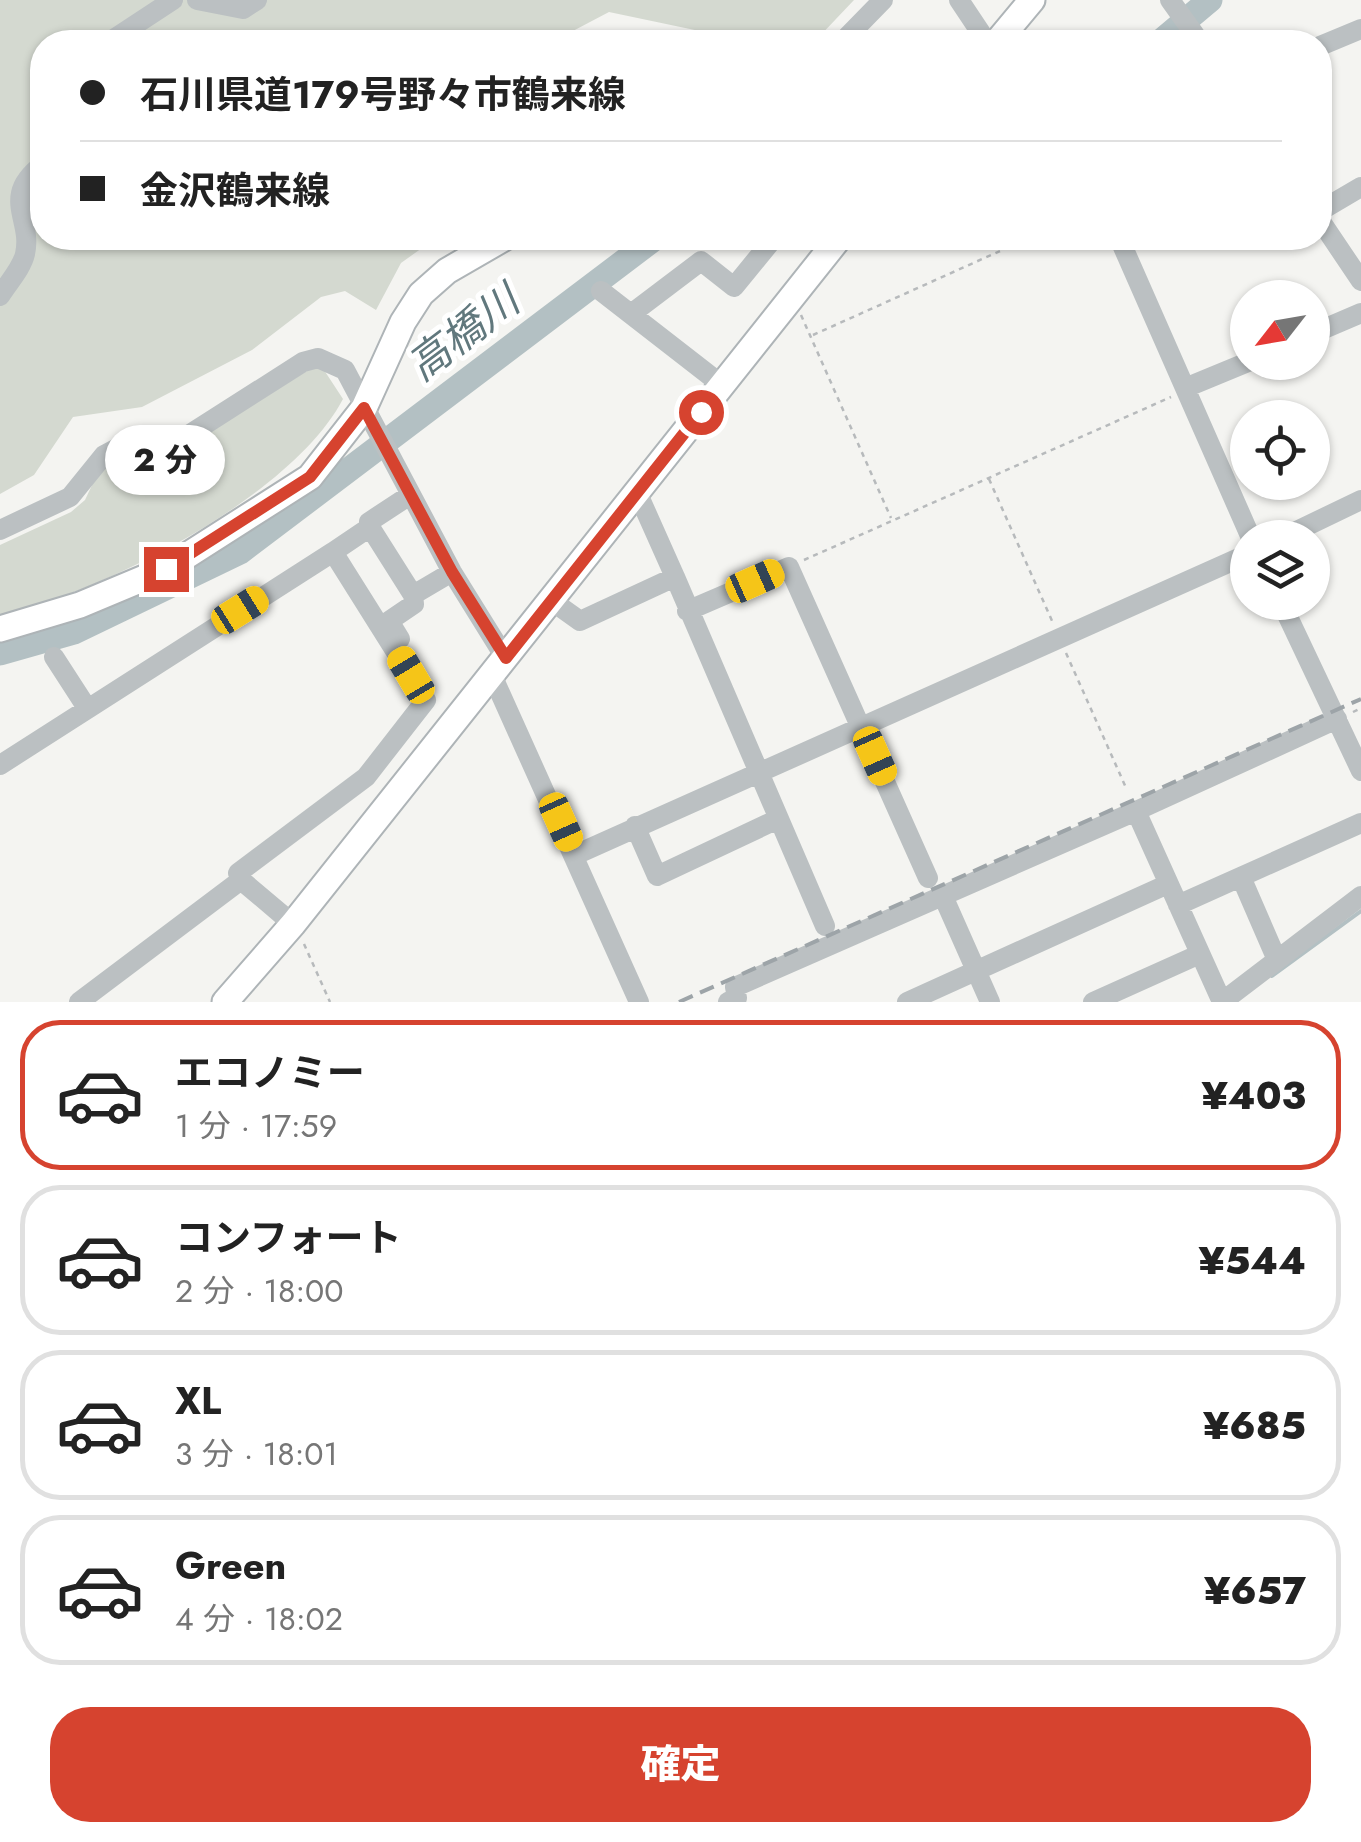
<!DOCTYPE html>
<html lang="ja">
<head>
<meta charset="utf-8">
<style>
  body { margin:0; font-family:Jost,"Noto Sans JP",sans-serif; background:#f6f6f6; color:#222; height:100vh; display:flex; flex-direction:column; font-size:38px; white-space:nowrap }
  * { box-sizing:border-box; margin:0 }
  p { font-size:32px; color:#767676 }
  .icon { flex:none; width:55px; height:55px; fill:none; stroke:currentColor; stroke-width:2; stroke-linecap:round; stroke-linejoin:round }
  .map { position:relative; height:1002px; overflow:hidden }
  .side { display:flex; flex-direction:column; background:#fff; flex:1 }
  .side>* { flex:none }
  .top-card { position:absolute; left:30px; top:30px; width:1302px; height:220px; border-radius:40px; box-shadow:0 2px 8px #0004; display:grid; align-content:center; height:220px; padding:0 50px; background:#fff }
  .needle { width:65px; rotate:239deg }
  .buttons { position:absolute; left:1230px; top:280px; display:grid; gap:20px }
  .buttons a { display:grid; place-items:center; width:100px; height:100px; border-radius:50%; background:#fff; box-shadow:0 2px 8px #0004; font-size:50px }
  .end { position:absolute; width:45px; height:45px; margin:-22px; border:12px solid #d6432f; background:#fff; box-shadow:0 0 0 5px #fff }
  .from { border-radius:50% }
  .bubble { position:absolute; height:70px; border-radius:35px; background:#fff; box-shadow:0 2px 8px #0004; font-size:32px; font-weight:800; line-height:70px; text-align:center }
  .car { position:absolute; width:30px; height:60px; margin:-30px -15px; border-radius:12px; box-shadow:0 0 8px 2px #0007; background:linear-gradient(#f5c518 24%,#345 0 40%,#f5c518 0 76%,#345 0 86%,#f5c518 0) }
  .top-card b { display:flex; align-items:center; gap:35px; height:95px; font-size:38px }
  .top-card b+b { border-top:2px solid #e0e0e0 }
  .top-card i { width:25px; height:25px; background:#222 }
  ul { padding:18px 0 0; list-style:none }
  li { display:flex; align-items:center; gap:30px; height:150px; margin:0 20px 15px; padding:0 30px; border:5px solid #e0e0e0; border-radius:40px }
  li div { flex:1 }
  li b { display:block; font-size:38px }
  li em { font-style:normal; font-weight:800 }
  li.active { border-color:#d6432f }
  li>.icon { width:90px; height:90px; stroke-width:1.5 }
  .primary-button { display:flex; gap:20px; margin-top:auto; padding:20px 50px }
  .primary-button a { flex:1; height:115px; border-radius:40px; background:#d6432f; color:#fff; font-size:40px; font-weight:800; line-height:115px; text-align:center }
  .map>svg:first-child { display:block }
</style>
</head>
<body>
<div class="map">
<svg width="1361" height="1002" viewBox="0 0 1361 1002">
  <rect width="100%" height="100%" fill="#f4f4f1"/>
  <path fill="#d4d9d0" d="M 0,0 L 854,0 L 817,39 L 709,33 L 609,12 L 552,42 L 42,42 L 42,238 L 436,238 L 401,263 L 376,310 L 345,291 L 321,297 L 252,350 L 142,407 L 73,417 L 34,475 L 0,494 Z
    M 313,367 L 324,370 L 343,399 C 292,496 105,592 0,615 L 0,545 L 71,512 L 85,500 L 100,468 L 127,453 L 177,452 Z"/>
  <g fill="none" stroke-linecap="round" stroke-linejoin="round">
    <path stroke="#b3c0c3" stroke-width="4" d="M 1272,976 L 1361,911"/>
    <path stroke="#b3c0c3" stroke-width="25" d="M 1160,42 L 1210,0
      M 0,653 L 74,632 L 240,552 L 655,238"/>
    <defs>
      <path id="major" d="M 997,42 L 1032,0
        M 0,629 L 80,605 L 166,569 L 310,477 L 364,408 L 403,322 L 421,294 L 447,271 L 504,238
        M 225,1002 L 293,924 L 839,238"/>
    </defs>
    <use href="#major" stroke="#aeb4b7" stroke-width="29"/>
    <path stroke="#b7babc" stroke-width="2.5" stroke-dasharray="5 5" stroke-linecap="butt" d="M 801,315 L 891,518
      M 813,335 L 1029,238
      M 989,479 L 1053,623
      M 804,560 L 1171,397
      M 1066,653 L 1127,790
      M 1353,712 L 1361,708
      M 304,944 L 330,1002"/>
    <path stroke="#bbc0c2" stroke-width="20" d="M 197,0 L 243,9 L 257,0
      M 959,0 L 987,42
      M 1170,0 L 1200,42
      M 109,42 L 173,0
      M 842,42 L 883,0
      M 1320,46 L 1361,29
      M 1320,211 L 1361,187
      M 1320,220 L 1361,281
      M 1119,238 L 1251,538
      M 601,291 L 722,385
      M 0,296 C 8,283 22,268 25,254 C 33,219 0,197 42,165
      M 631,314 L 701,261 L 734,287 L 774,238
      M 1312,334 L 1361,313
      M 1185,388 L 1248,362
      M 410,495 L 369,522 L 370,527 L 413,595 L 452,572
      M 0,530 L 70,497 L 104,455 L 121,446 L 167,444 L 187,436 L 303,362 L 318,358 L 345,370 L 452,572 L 506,659
      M 1282,538 L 1361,500
      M 675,577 L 825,926
      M 552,601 L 580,621 L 675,577 L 638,494
      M 1281,602 L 1361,771
      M 687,611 L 789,567 L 928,878
      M 400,639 L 389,621 L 414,604 L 413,595
      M 54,657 L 87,708
      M 492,675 L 639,1002
      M 0,765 L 333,552
      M 1136,811 L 1337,719
      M 635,826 L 657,876 L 778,819
      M 575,855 L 1248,554
      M 1241,877 L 1277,960
      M 241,880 L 238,873 L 366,777 L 426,700 L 333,552 L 370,527
      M 943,896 L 990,1002
      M 1178,905 L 1361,823
      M 79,1002 L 241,880 L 293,924
      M 728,1002 L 737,998 L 735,987 L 1136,811 L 1222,1002 L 1361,896
      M 907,1002 L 1168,884
      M 1093,1002 L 1200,954"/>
    <use href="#major" stroke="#fff" stroke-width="25"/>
    <path stroke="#9da4a8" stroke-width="4" stroke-dasharray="15 8" stroke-linecap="butt" d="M 679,1002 L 1361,699"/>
  </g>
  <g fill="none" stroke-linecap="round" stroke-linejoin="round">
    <path stroke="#d6432f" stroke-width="12" d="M 166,569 L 310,477 L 364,408 L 452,572 L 506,658 L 701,412"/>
  </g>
  <g text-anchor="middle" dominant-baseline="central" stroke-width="10" stroke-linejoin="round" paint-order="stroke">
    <g font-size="42" font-style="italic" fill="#61787d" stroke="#fff">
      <text transform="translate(463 333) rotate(-37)">高橋川</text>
    </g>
  </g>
</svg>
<div class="buttons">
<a><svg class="needle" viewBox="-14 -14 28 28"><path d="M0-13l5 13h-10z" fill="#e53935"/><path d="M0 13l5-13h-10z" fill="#767676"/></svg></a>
<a><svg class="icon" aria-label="locate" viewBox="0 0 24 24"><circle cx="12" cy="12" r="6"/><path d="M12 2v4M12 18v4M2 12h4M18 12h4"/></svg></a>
<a><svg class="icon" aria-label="layers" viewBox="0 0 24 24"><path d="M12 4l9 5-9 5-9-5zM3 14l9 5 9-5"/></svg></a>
</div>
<i class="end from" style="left:701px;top:412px"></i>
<i class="end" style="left:166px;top:569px"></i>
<div class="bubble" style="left:105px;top:425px;width:120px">2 分</div>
<i class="car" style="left:755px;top:581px;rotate:66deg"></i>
<i class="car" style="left:240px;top:610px;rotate:58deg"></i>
<i class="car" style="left:411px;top:675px;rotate:329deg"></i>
<i class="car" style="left:875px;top:756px;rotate:156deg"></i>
<i class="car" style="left:561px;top:822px;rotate:156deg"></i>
<div class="top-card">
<b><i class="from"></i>石川県道179号野々市鶴来線</b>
<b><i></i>金沢鶴来線</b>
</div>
</div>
<section class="side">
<ul>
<li class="active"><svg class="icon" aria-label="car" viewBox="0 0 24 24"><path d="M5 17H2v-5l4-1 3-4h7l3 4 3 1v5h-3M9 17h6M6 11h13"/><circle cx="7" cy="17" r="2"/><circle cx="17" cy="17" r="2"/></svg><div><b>エコノミー</b><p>1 分 · 17:59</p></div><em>¥403</em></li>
<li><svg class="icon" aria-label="car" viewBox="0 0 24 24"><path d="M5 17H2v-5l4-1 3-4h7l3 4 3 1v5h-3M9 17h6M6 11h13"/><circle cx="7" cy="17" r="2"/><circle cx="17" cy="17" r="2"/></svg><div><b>コンフォート</b><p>2 分 · 18:00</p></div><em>¥544</em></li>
<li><svg class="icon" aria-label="car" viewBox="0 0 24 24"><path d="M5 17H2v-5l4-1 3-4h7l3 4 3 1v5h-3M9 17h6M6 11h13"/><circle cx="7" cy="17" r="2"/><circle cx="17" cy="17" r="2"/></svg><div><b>XL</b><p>3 分 · 18:01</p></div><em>¥685</em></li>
<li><svg class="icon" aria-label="car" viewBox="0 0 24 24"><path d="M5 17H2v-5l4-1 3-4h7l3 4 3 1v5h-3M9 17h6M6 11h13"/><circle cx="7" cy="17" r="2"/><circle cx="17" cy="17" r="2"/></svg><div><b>Green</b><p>4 分 · 18:02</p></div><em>¥657</em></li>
</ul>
<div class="primary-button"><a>確定</a></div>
</section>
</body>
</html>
